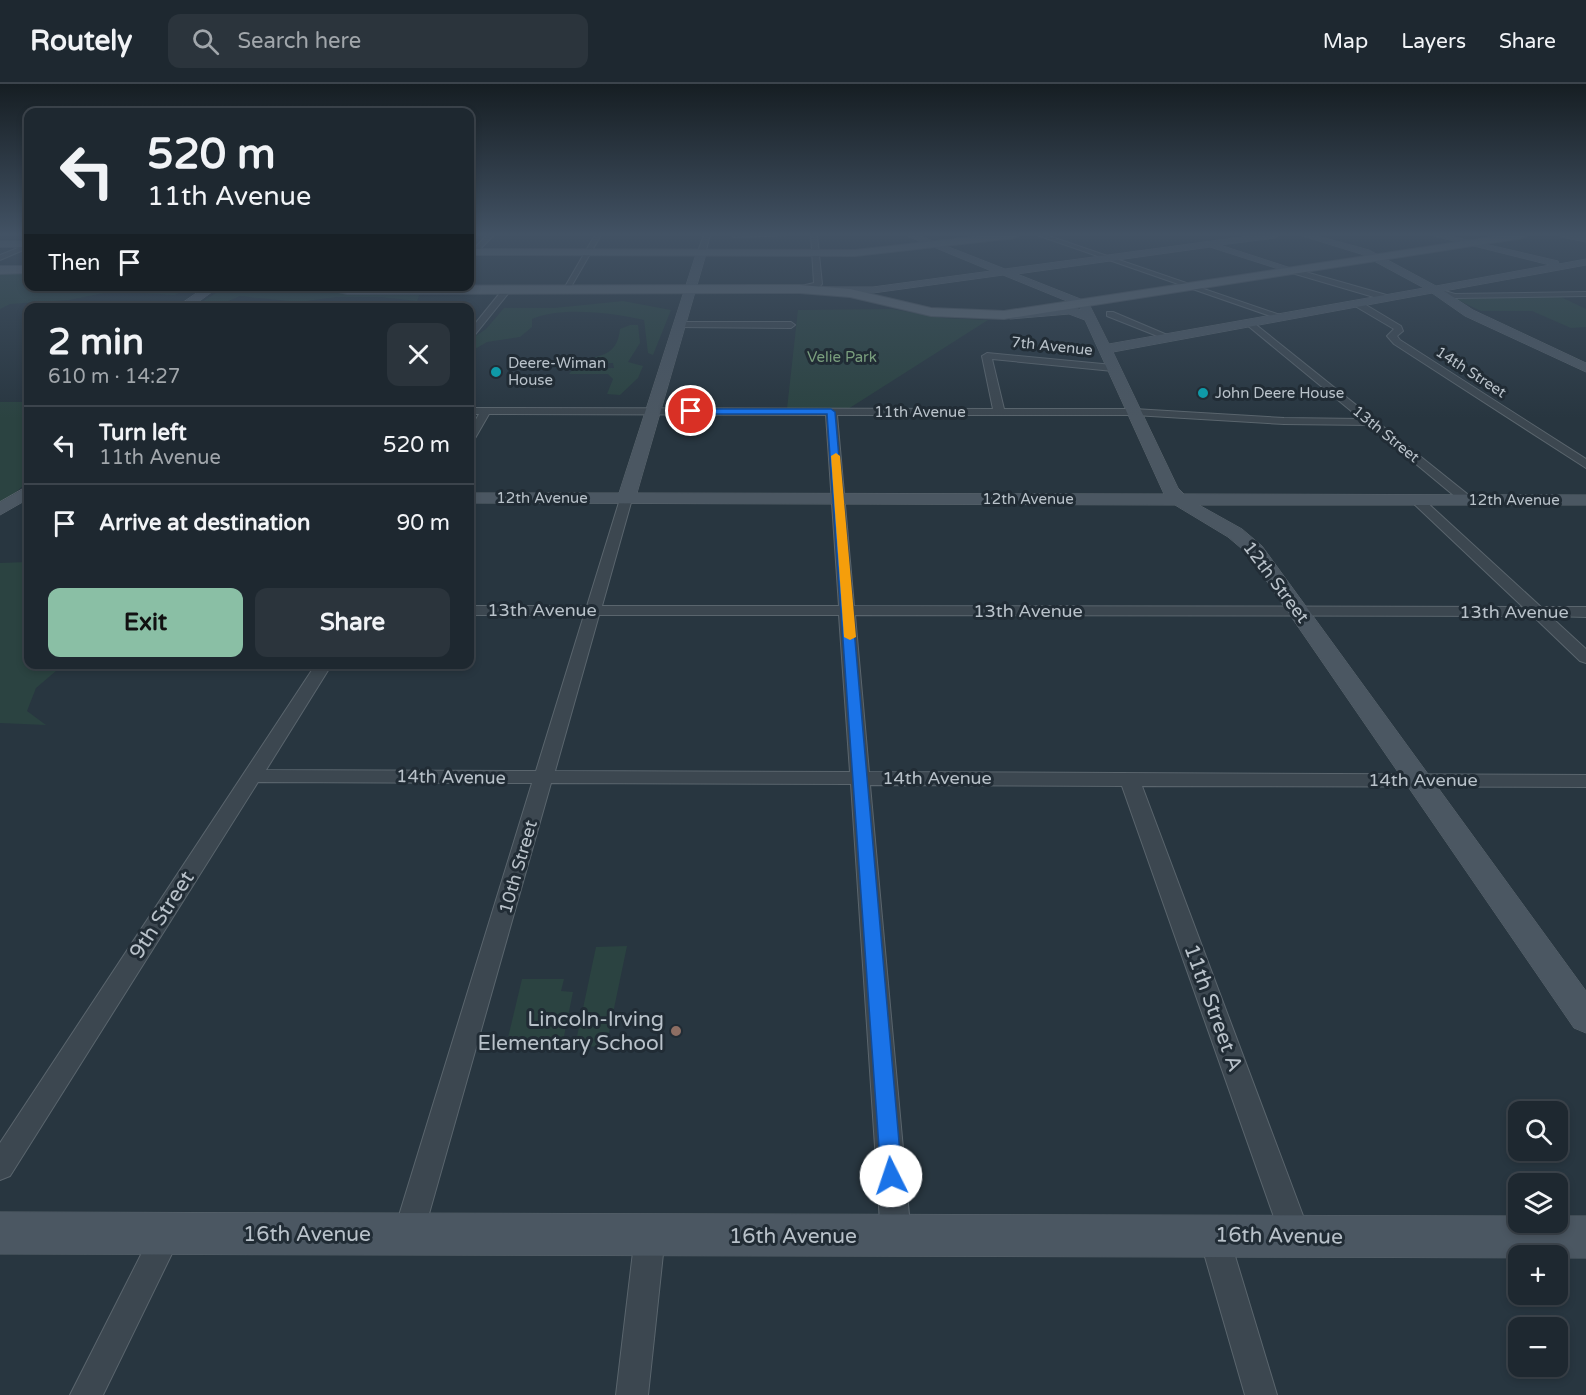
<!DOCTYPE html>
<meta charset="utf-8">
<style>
:root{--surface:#1e2830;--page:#2b343c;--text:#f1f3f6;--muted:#a1a6ab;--line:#3c444c;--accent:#8abfa5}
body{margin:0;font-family:"Varela Round",sans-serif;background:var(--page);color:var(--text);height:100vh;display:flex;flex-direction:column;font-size:22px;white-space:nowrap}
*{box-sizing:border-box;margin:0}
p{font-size:20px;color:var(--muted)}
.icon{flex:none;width:33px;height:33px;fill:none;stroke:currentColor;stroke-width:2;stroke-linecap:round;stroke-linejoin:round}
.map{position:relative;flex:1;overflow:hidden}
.sheet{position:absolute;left:24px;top:219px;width:450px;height:366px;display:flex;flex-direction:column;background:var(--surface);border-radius:12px;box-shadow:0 3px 9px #0003,0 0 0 2px var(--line)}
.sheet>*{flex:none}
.top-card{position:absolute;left:24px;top:24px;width:450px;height:183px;border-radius:12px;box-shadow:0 3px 9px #0003,0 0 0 2px var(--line);background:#1e2830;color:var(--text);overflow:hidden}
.controls{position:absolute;left:1508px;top:1017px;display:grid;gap:12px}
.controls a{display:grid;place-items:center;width:60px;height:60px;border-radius:12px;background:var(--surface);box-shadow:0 3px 9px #0003,0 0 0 2px var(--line);font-size:30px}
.pin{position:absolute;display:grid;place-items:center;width:51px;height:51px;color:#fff;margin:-26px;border:3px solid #fff;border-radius:50%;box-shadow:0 2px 6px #0007}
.me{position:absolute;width:66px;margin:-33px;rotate:356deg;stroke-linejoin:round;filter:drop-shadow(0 0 4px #0008)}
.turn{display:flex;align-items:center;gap:21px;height:126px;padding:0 24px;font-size:27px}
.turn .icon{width:78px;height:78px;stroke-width:2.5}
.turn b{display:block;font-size:42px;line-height:51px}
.then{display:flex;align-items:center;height:57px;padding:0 24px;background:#0003;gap:12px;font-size:22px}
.round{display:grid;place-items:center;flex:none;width:63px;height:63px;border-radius:12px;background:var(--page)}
.headline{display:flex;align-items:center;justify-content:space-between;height:102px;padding:0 24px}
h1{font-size:36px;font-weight:800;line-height:45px}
.cta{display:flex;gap:12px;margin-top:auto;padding:12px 24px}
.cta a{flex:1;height:69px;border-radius:12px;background:var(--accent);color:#111;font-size:24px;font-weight:800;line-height:69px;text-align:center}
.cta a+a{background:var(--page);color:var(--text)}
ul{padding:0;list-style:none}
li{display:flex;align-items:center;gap:18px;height:78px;padding:0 24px;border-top:2px solid var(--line)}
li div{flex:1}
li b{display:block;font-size:22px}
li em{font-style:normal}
header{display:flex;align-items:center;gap:36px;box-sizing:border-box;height:84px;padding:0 30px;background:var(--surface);border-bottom:2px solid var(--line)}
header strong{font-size:28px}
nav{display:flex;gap:33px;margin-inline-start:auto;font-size:21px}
.search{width:420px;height:54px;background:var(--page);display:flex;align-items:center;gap:15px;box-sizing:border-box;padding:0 21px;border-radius:12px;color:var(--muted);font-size:22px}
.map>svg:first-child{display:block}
.green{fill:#2b4341}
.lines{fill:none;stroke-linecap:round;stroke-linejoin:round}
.street-casing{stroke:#5a656d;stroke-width:2}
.secondary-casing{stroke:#5a656d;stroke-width:1}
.primary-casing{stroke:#49535c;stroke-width:2}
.street{fill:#3c4750;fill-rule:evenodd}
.secondary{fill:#4b5762;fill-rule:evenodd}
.primary{fill:#5b6670;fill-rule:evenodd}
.route{fill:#1a73e8;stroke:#114b97;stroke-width:1.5}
.slow{fill:#f59e0b}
.culture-dot{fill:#0f9aa8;stroke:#212c35;stroke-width:2}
.education-dot{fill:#8d6e63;stroke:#212c35;stroke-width:2}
.labels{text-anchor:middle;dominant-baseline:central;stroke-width:6;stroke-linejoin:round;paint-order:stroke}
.far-street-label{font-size:15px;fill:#b9c2ca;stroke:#212c35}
.far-park-label{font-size:15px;fill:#799e7d;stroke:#212c35}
.far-poi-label{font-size:15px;fill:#b9c2ca;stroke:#212c35;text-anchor:start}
.street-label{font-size:18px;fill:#b9c2ca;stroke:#212c35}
.near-street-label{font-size:21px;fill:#b9c2ca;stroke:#212c35}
.near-poi-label{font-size:21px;fill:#b9c2ca;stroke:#212c35;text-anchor:end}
</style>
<header>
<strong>Routely</strong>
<div class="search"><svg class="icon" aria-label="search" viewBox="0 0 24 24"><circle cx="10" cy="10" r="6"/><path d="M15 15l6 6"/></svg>Search here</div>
<nav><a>Map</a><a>Layers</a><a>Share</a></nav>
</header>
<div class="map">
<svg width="1586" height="1311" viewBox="0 0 1586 1311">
<rect width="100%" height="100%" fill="#283640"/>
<!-- green -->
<path class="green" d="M0 189H28V202L193 203 174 211 114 207 69 216 10 220 0 225Z
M295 202 364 209H420L417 217 382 213H336L299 218 240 212 214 223 193 224 225 203Z
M1559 212 1586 225V243L1571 244 1532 227H1481L1456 215Z
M623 217 671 226 653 271 648 269 644 236C614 229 560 222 532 235V243L520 253 487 258 470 268V256L486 245 504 224H554Z
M892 225 943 234 988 236 848 325H787L798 226Z
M630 241H638L640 259 628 278 643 282 638 294 620 311 607 310 613 295 608 290H569L573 285 614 284 613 279 584 280 583 277C605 270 617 270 620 245Z
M0 318H23L28 325V398L0 421Z
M28 478V580L63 581 36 604 27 627 46 641 0 639V479Z
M627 862 606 963 575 962 596 863Z
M522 895H564L561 907 573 908 562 962H506Z"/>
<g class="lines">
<defs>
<path id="street" d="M487 151H494L470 175V169Z
M595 151H601L568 208H562Z
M704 151H710L705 170 701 172 697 170Z
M731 151H792L734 153Z
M811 151H817L822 200 817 205 800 207 797 203 814 199Z
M1037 151H1046L1286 233 1279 235Z
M28 160V164L0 176V171Z
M1295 185 1390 212 1391 214 1384 216 1292 189Z
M504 204 511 206 473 253 470 254V246Z
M1435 204 1455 210 1586 208V212L1455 214 1432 208Z
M1355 218H1361L1401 242 1403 247 1397 252 1400 256 1586 375V384L1394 260 1387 252 1394 245 1355 222Z
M1107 228H1113L1172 253 1165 255 1107 232Z
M1250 236 1471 413V419H1463L1369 341 1284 340 1134 331H837L854 522 1523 523 1413 419V413H1421L1541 523H1586V533L1550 532 1586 565V579L1580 577 1533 532 855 531 869 688 1586 691V703L1142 702 1311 1153 1306 1163 1296 1168 1286 1163 1281 1153 1122 702 870 701 911 1153 906 1163 896 1168 886 1163 881 1153 851 700 551 699 423 1151 418 1161 408 1166 398 1161 393 1151 532 699 258 698 10 1092 0 1096V1059L316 580H332L266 686 536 687 584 531H470V522H587L620 415 626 411 632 415 602 522H839L826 331 489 330 474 356 470 357V346L479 330H470V324L993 325 982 272 987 269 1113 281 1118 284 1113 287 992 275 1004 325H1134L1284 334 1361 335 1247 241ZM599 531H839L850 688 555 687Z
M680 238H791L795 241 791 244 677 243Z
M167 1134 177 1139 182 1149 103 1311H70L157 1139Z
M650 1136 660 1141 665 1151 648 1311H616L635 1151 640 1141Z
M1214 1137 1224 1142 1229 1152 1277 1311H1245L1199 1152 1204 1142Z"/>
<path id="secondary" d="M905 151H918L1005 185 1256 151H1280L1275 154 1220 161 1300 187 1291 189 1210 163 1017 190 1088 218 1109 260 1424 204 1361 170 1299 151H1314L1369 166 1436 202 1550 181 1430 151H1446L1558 177 1559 180 1586 175V181L1444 207 1473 226 1586 279V288L1465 232 1432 209 1113 268 1178 404 1184 410 1586 411V421H1199L1242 445 1262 462 1586 907V949L1574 944 1248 470 1228 453 1175 421 470 419V409H619L696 170 701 167 706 170 637 409 1164 410 1085 236 1069 230 1010 235 1004 231 1010 227 1070 222 1081 226 1079 222 1003 191 873 209H822L816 206 822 203H873L991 187Z
M1559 151 1586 152V158L1561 153Z
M207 202H220L190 224H175Z
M28 402V415L0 431V418Z
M0 1128 1518 1132V1138H1557V1132H1586V1174L0 1170Z"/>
<path id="primary" d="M989 151H1020L1015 154 855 172 470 171V165L855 166Z
M1504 151H1528L1523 154 1004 235 931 232 850 213 800 209 347 210 312 202 800 201 850 205 931 224 1004 227Z
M0 157H28V163H0Z
M0 182H28V189L0 190Z"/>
</defs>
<!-- street casing -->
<use href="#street" class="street-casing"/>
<!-- secondary casing -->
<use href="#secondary" class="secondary-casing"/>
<!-- primary casing -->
<use href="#primary" class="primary-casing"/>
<!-- street -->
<use href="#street" class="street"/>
<!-- secondary -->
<use href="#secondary" class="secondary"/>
<!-- primary -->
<use href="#primary" class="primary"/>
</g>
<!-- sky -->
<linearGradient id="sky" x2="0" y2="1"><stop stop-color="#161e23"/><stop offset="0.45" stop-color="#425264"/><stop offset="1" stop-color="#425264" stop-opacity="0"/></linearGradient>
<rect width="1586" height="334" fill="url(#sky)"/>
<!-- route -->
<path class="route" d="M831 325 835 328 902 1092 899 1099 891 1102 884 1099 881 1092 827 330H691L687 327 691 325Z"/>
<!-- slow -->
<path class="slow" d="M836 369 840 372 856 553 850 556 844 553 831 372Z"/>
<!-- markers -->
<g class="culture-dot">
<circle cx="496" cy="288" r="6"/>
<circle cx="1203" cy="309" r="6"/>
</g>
<circle class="education-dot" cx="676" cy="947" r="6"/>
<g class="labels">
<!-- far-street labels -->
<g class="far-street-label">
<text transform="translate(1052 262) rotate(6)">7th Avenue</text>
<text transform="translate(1471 288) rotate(33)">14th Street</text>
<text x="920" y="328">11th Avenue</text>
<text transform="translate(1386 350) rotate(39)">13th Street</text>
<text x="542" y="414">12th Avenue</text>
<text x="1028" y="415">12th Avenue</text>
<text x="1514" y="416">12th Avenue</text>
</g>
<!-- far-park labels -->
<g class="far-park-label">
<text x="842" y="273">Velie Park</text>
</g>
<!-- far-poi labels -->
<g class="far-poi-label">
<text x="508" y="279">Deere-Wiman<tspan x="508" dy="17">House</tspan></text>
<text x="1215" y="309">John Deere House</text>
</g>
<!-- street labels -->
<g class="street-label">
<text transform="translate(1276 498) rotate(53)">12th Street</text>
<text x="542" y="526">13th Avenue</text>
<text x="1028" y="527">13th Avenue</text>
<text x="1514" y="528">13th Avenue</text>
<text transform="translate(451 693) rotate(1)">14th Avenue</text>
<text x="937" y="694">14th Avenue</text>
<text x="1423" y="696">14th Avenue</text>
<text transform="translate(518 783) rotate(-74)">10th Street</text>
</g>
<!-- near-street labels -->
<g class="near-street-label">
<text transform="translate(162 831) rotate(-57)">9th Street</text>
<text transform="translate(1213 924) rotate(70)">11th Street A</text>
<text x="307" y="1150">16th Avenue</text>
<text x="793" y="1152">16th Avenue</text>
<text transform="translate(1279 1152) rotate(1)">16th Avenue</text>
</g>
<!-- near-poi labels -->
<g class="near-poi-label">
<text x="664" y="935">Lincoln-Irving<tspan x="664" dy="24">Elementary School</tspan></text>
</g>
</g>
</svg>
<div class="controls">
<a><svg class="icon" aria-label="search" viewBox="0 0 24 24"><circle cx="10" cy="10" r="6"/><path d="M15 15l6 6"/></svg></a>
<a><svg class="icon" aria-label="layers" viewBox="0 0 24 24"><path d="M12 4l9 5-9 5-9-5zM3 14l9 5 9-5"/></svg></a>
<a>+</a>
<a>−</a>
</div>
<div class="pin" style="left:691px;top:327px;background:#d93025"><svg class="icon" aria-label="arrive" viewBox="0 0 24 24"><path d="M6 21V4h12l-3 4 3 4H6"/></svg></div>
<svg class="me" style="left:891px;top:1092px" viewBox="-20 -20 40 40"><circle r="19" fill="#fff"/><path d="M0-13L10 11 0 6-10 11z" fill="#1a73e8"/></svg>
<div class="top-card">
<div class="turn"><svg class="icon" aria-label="left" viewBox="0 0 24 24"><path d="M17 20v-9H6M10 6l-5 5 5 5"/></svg><div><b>520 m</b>11th Avenue</div></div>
<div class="then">Then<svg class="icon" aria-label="arrive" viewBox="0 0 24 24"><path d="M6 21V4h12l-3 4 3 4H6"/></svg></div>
</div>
<section class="sheet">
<div class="headline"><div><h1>2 min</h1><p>610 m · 14:27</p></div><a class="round"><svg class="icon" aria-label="close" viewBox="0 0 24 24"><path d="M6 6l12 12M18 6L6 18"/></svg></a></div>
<ul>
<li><svg class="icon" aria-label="left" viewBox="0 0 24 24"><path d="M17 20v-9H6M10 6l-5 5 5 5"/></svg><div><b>Turn left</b><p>11th Avenue</p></div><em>520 m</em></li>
<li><svg class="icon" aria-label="arrive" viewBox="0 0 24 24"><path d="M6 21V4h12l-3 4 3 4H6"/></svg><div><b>Arrive at destination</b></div><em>90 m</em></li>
</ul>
<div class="cta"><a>Exit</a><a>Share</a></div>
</section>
</div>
